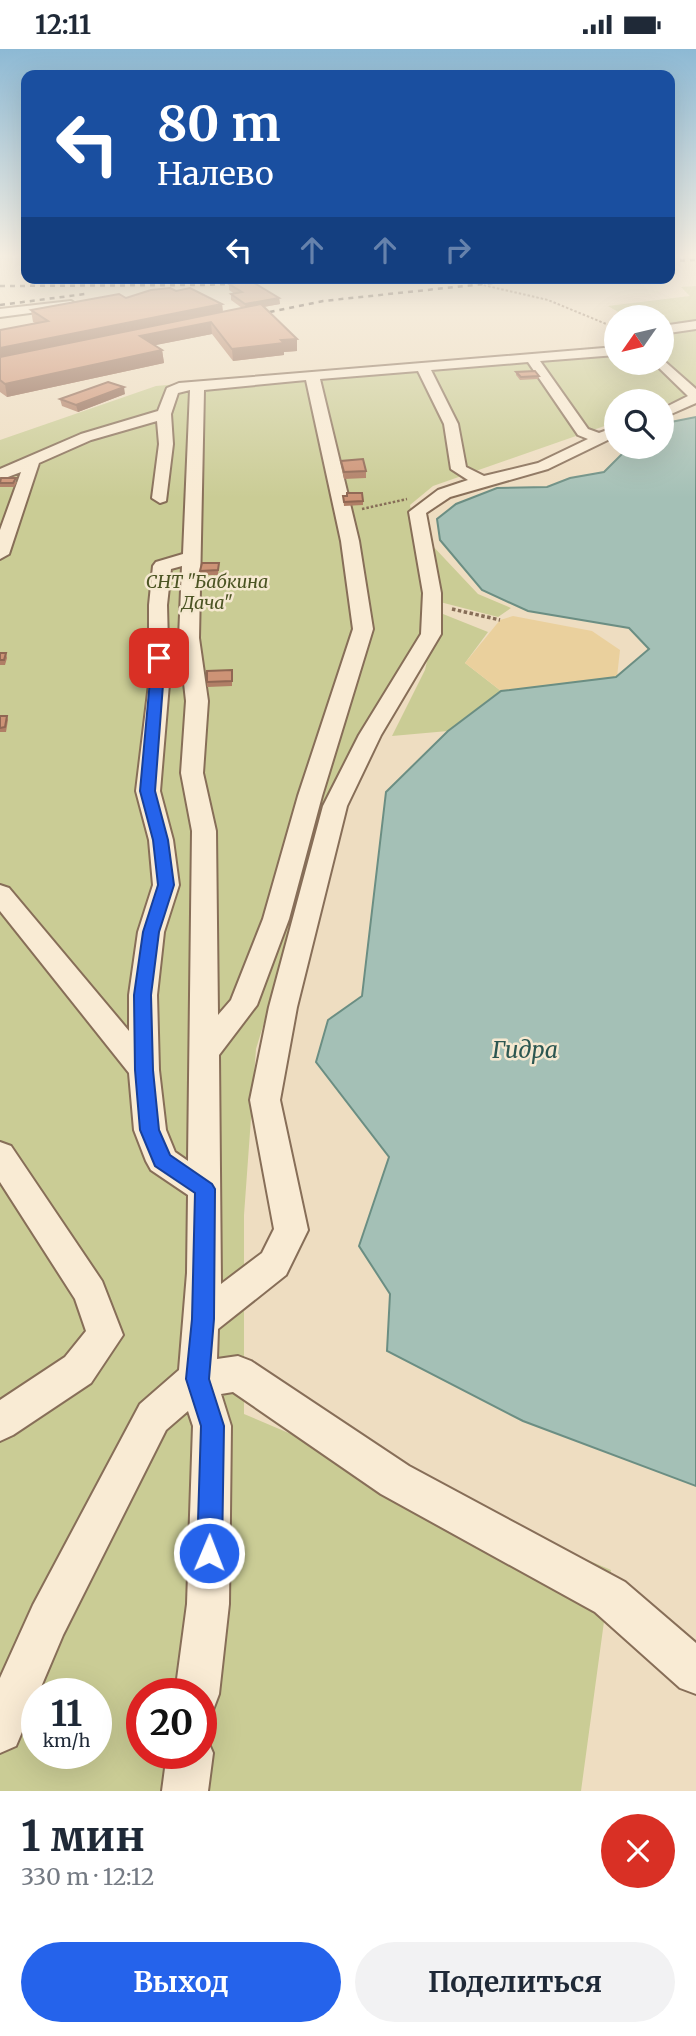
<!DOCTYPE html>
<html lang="ru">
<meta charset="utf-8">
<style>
:root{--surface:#fff;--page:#f2f2f3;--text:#1f2937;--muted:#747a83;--accent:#2563eb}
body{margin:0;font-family:Merriweather,serif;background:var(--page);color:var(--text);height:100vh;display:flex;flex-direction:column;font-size:26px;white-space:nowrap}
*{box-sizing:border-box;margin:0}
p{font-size:23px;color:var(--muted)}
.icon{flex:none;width:38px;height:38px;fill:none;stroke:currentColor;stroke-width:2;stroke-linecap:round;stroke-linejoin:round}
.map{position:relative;height:1742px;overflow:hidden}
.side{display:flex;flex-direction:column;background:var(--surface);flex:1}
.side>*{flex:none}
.guide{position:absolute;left:21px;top:21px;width:654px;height:214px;border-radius:14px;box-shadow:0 7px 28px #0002;background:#1a4fa0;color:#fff;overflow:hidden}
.needle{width:46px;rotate:236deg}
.tools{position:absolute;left:604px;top:256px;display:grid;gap:14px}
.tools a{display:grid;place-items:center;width:70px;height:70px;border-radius:50%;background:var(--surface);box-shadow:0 7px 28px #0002;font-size:35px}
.speed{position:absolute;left:21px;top:1629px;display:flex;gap:14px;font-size:35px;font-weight:700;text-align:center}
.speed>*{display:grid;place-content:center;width:91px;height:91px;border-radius:50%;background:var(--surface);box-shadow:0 7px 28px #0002;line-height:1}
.speed small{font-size:18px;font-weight:400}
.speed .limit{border:10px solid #d22;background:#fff;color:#111}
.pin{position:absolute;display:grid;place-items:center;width:60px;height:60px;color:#fff;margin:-30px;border-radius:14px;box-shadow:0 4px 10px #0006}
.me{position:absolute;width:77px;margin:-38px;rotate:1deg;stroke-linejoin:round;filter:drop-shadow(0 0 5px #0008)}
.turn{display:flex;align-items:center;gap:24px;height:147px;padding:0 21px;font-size:32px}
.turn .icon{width:91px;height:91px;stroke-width:2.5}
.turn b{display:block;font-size:49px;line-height:60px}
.lanes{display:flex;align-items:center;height:66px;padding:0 21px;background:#0003;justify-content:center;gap:35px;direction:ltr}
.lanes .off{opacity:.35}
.round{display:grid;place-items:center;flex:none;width:74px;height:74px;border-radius:37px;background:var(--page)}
.head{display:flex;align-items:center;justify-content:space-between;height:119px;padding:0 21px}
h1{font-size:42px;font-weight:700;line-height:52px}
.action{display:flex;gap:14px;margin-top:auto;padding:14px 21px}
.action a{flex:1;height:80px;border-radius:42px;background:var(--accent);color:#fff;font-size:28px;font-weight:700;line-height:80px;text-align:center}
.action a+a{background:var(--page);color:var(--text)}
.status{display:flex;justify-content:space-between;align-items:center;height:49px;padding:0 35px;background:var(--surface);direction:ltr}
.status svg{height:19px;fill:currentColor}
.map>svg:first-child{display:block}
.green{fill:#cacc95;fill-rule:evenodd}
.sand{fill:#ead09d}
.water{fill:#a4c0b6;stroke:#6b8e83;stroke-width:2}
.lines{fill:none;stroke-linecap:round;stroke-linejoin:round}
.minor-casing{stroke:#876e58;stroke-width:4}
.path-far2{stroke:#876e58;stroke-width:2;stroke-dasharray:2.5 2;stroke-linecap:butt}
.path-far1{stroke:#876e58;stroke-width:2.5;stroke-dasharray:2.5 2;stroke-linecap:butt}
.path{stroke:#876e58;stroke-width:3.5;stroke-dasharray:3.5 2.5;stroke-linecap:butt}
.minor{fill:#f9ebd4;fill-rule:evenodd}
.rail{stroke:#37271d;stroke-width:2.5;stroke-dasharray:5 5;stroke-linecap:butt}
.wall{fill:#b07e65}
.shaded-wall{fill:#906753}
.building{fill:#cd9376;stroke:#906753;stroke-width:2}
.route{fill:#2563eb;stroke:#184099;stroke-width:2}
.labels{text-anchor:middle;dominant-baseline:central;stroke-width:5;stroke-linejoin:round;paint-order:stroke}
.far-park-label{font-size:18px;font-style:italic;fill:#4b5423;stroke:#f5e8d0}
.water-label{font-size:23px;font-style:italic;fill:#2c5751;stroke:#f5e8d0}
</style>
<div class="status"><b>12:11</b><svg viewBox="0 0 49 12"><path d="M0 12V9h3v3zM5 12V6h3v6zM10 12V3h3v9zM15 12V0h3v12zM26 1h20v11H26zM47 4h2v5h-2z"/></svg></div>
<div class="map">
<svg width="696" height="1742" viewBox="0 0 696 1742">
<rect width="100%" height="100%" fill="#eeddc1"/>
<!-- green -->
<path class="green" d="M696 237V271L662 275V268H627L608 257 690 247 681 238Z
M696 278V346L662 356V352H616V373L433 437 410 456 427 553 417 598 342 719 256 1000 244 1166V1365L611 1521 581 1742H0V391L156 337 616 297V313H662V283ZM37 1645H96V1704H37ZM142 1645H201V1704H142Z
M429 493 478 545 511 559 498 568 440 553Z
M438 563 488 583 465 614 501 642 448 682 392 687 425 621Z"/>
<!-- sand -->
<path class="sand" d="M513 567 592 582 620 601 617 628 501 642 465 614 500 571Z"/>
<!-- water -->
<path class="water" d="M696 368V1437L523 1372 387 1302 390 1245 359 1197 389 1108 316 1013 328 971 362 947 386 743 448 682 501 642 616 628 649 600 629 579 528 562 482 541 440 491 437 470 456 455 497 439 547 438 570 429 604 423 630 397H662V382L671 373Z"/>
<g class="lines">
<defs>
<path id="minor" d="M90 229H202L197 232H95Z
M71 252 77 256 75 258 0 268V260Z
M696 272V280L662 285V277Z
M616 298V306L540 312 588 380 599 384 616 378V387L548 420 450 448 426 464 441 544V585L381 686 347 757 297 958 280 1051 308 1181 286 1226 218 1280 217 1310 238 1307 251 1312 409 1417 625 1533 696 1594V1645L680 1639 595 1563 381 1445 233 1343 221 1345 231 1377 229 1555 219 1645 213 1661 201 1666V1645H175L187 1555 193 1377 188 1362 166 1381 63 1586 16 1697 0 1704V1629L33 1556 140 1355 179 1321 187 1224 188 1146 151 1121 146 1112 134 1081 129 1024 0 862V836L9 839 129 982V946L138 883 153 836 149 791 136 742 149 635V556L153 517 156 513 183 505 190 341 178 344 171 365 173 395 166 452 160 454 152 449 159 395 157 372 91 391 39 414 9 505 0 510V481L21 423 0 431V420L81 385 158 362 167 339 179 334ZM528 313 578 386 588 390 538 414 484 427 466 418 458 375 431 321ZM418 322 444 375 451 420 468 431 438 441 409 463 423 544 421 585 359 686 323 757 269 958 250 1051 274 1180 262 1204 221 1235 219 1006 257 956 289 870 322 747 373 580 359 492 320 330ZM306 331 341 492 353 580 298 747 263 870 231 951 218 966 216 782 203 724 208 652 199 589 204 341ZM182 517 179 589 186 652 181 724 192 782 188 1112 175 1103 166 1081 159 1021 157 946 164 883 179 836 173 791 160 742 169 635 167 556 171 520Z
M662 310 696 340V354L662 369V360L688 347 653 313H662Z
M0 1093 11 1097 102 1232 123 1286 91 1334 13 1386 0 1392V1351L65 1308 86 1282 75 1250 0 1133Z
M201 1686 206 1688 213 1704 208 1742H162L167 1704H201Z"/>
</defs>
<!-- minor casing -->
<use href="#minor" class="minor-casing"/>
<!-- path-far2 -->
<path class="path-far2" d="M453 229 548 251 616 279"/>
<!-- path-far1 -->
<path class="path-far1" d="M362 460 407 450"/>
<!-- path -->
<path class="path" d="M452 560 500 571"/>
<!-- minor -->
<use href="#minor" class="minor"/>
<!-- rail -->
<path class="rail" d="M670 212 696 211
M0 237 204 236 373 229
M0 256 85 245
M250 267 323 252 540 229"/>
</g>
<!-- wall -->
<path class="wall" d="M229 235 279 249 280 255 264 258 297 290V302L284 303V306L233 312 212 285 155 296 162 301 164 314 7 348 0 343V281L35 274 33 273 31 261 176 242 222 255 223 263 242 259 231 251V245H235L229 241Z
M516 323 539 327 538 330 520 331 516 326Z
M125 345 78 363 62 357 60 350Z
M341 412 366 422V429L344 430 342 420Z
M0 431 17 433 14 438H0Z
M343 447 363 452V456L344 457Z
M219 514 218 526H201L200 522Z
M0 604H6L7 609 5 616H0Z
M232 621V637L207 638V633Z
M0 667H7L8 671 6 683H0Z"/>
<!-- shaded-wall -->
<path class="shaded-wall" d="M279 249 280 255 246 261 245 255Z
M222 255 223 266 0 312V299Z
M211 273 212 285 141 299 140 287Z
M297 290V302L284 303V306L233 312 232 300 281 291Z
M162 301 164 314 7 348 5 335Z
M124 338 125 345 78 363 76 356Z"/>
<!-- building -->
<path class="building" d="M251 232 279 249 245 255 231 245 242 243 229 235Z
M170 239 176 242 190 239 222 255 0 299V281L48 272 31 261 119 245 126 249 151 241Z
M261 255 297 290 281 291 284 294 232 300 211 273 140 287 162 301 5 335 0 331V308Z
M535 322 539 327 521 328 516 323Z
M108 333 124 338 76 356 60 350Z
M363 410 366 422 344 423 341 412Z
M1 429H16L13 434H0Z
M347 444H362L363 452 344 453 343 447H347Z
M202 514H219L218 521 200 522Z
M0 604H6L4 611H0Z
M232 621V632L207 633V622Z
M0 667H7L5 678 0 679Z"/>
<!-- sky -->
<linearGradient id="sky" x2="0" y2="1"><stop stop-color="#8db9d4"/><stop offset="0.46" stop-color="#f7f0e3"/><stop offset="1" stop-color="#f7f0e3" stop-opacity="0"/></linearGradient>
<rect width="696" height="449" fill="url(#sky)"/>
<!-- route -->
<path class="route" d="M159 605 165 609 155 742 168 791 174 836 159 883 151 946 153 1021 159 1081 170 1106 212 1135 215 1140 214 1270 209 1330 224 1377 222 1504 218 1513 209 1516 201 1513 197 1504 201 1377 186 1330 192 1270 195 1144 155 1117 140 1081 135 1021 134 946 143 883 158 836 153 791 140 742 152 609Z"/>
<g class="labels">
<!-- far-park labels -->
<g class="far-park-label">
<text x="207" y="532">СНТ "Бабкина<tspan x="207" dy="21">Дача"</tspan></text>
</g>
<!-- water labels -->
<g class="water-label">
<text x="525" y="1000">Гидра</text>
</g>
</g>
</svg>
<div class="tools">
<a><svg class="needle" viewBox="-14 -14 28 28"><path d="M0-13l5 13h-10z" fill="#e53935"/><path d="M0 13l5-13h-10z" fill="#747a83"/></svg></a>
<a><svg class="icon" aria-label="search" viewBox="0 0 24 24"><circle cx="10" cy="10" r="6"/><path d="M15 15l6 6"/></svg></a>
</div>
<div class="speed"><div>11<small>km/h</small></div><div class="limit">20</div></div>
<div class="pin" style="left:159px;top:609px;background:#d93025"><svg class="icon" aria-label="arrive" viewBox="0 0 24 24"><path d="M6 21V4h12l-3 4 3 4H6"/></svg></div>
<svg class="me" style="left:209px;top:1504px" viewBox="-20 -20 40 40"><circle r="17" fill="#2563eb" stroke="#fff" stroke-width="3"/><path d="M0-11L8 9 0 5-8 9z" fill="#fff"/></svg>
<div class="guide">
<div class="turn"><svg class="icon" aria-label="left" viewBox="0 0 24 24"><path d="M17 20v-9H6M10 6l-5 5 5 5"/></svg><div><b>80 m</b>Налево</div></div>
<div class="lanes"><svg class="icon" aria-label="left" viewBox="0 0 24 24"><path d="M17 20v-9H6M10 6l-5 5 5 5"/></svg><svg class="icon off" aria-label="ahead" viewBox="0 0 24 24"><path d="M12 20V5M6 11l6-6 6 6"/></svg><svg class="icon off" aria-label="ahead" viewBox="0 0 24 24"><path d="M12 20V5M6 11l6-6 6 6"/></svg><svg class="icon off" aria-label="right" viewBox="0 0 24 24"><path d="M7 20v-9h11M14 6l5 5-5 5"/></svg></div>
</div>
</div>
<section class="side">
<div class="head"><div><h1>1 мин</h1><p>330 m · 12:12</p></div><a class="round" style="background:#d93025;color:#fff"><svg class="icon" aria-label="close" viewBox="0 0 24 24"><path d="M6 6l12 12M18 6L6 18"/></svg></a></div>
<div class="action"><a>Выход</a><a>Поделиться</a></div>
</section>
